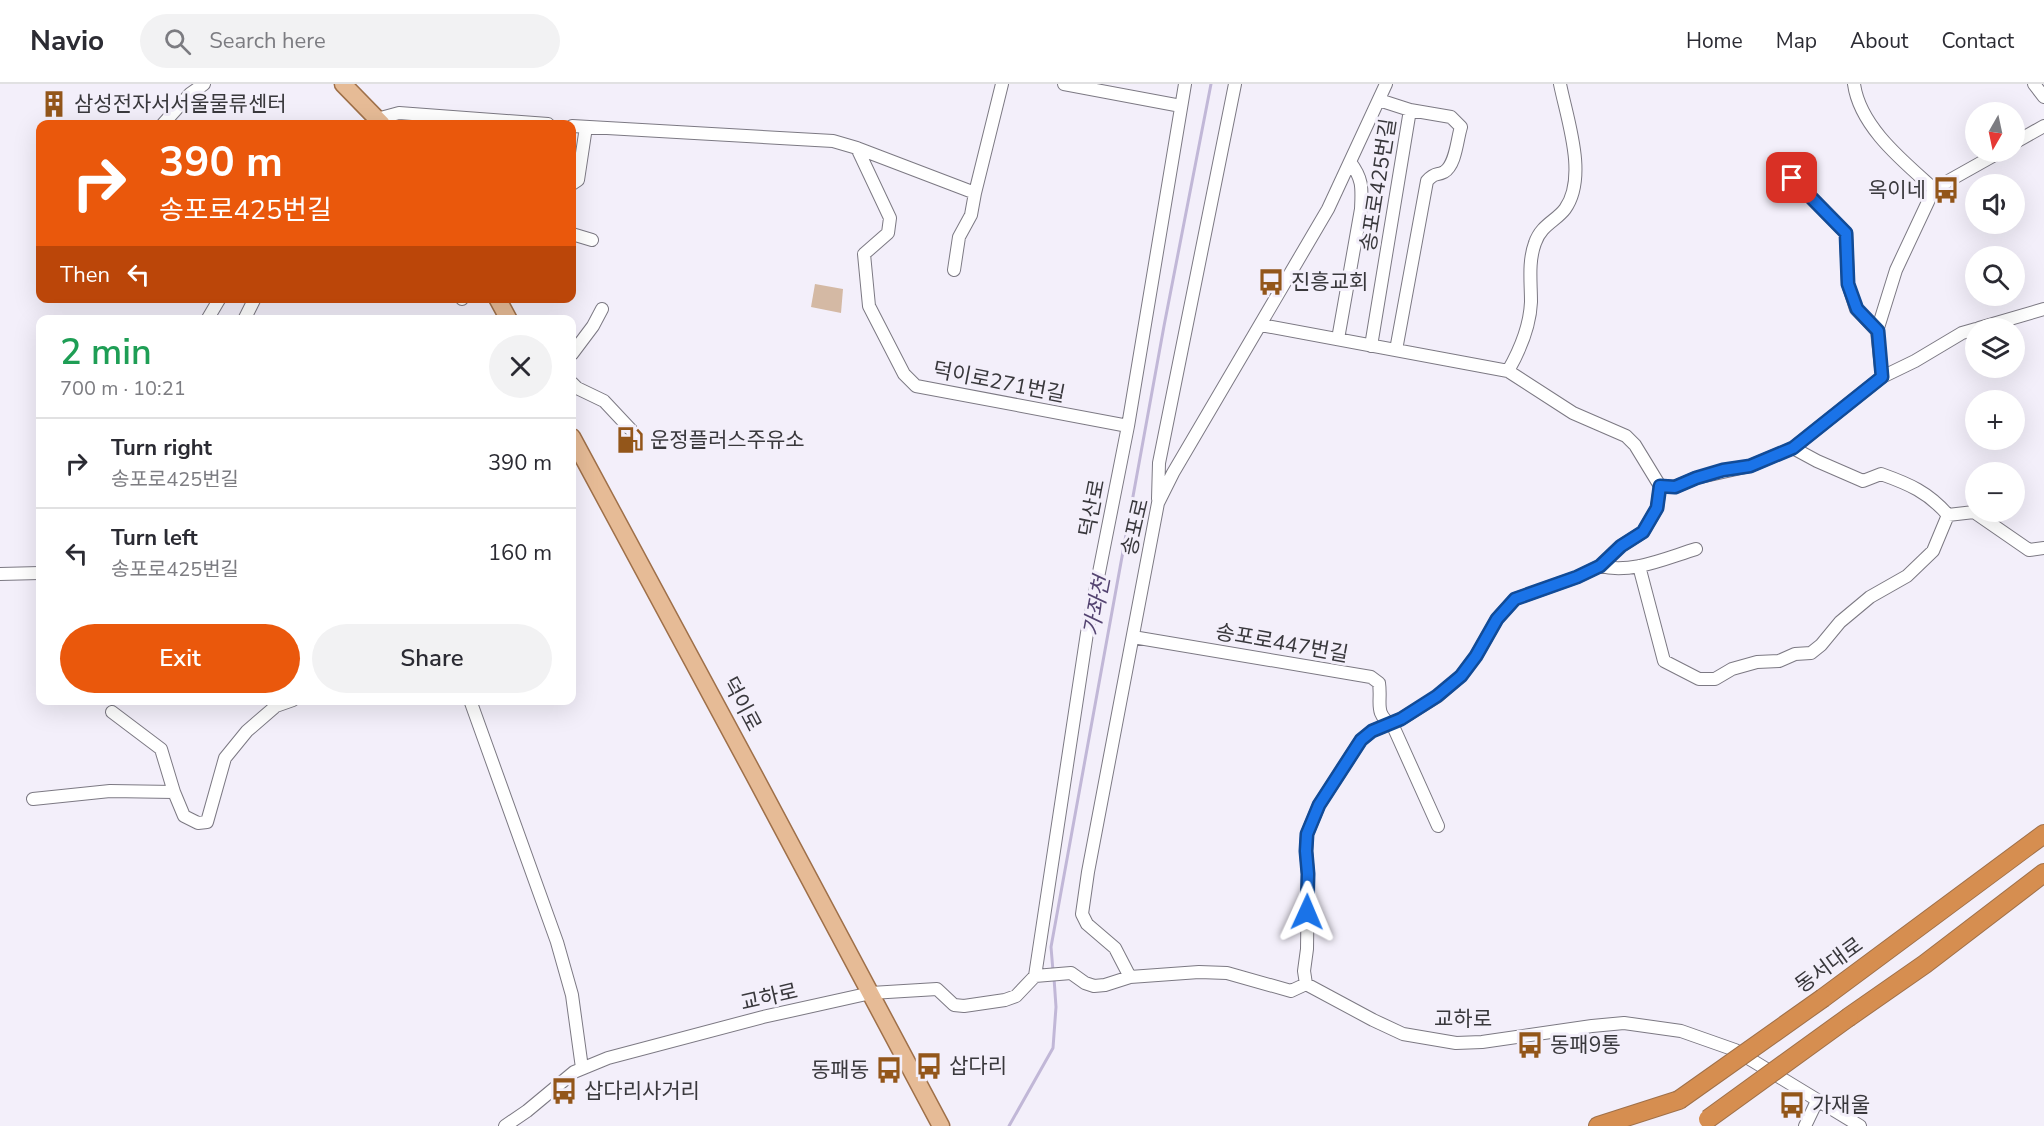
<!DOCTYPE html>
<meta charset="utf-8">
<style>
:root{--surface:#fff;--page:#f2f2f3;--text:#2b2b33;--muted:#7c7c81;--line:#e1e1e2;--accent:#ea580c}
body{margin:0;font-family:"Nunito Sans","Noto Sans KR",sans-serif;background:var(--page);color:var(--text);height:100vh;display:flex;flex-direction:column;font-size:22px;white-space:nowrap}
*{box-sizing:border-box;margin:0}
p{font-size:20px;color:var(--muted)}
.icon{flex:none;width:33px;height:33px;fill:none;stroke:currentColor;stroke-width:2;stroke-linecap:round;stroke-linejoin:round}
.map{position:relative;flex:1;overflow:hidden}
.side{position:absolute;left:36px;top:231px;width:540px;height:390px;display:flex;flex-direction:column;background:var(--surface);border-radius:12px;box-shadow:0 6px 24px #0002}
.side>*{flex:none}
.top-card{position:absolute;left:36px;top:36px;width:540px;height:183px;border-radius:12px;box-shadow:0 6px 24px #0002;background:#ea580c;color:#fff;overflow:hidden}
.needle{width:39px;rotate:189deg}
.controls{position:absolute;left:1965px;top:18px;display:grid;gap:12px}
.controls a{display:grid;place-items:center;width:60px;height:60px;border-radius:50%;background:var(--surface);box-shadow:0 6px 24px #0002;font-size:30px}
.pin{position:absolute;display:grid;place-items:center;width:51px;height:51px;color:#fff;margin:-26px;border-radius:12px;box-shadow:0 3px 9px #0006}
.me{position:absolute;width:66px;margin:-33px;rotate:1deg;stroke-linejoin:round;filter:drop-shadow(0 0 4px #0008)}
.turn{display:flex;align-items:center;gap:21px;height:126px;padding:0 24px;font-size:27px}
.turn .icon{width:78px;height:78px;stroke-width:2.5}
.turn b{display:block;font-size:42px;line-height:51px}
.then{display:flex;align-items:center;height:57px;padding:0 24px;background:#0003;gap:12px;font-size:22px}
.round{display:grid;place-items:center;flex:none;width:63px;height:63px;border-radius:32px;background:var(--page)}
.summary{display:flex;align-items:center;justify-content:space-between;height:102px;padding:0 24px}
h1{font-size:36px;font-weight:600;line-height:45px;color:#1e9e55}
.button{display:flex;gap:12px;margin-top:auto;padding:12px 24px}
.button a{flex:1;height:69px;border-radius:36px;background:var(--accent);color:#fff;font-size:24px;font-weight:600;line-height:69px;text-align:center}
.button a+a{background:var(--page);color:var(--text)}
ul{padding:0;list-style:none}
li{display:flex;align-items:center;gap:18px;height:90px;padding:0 24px;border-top:2px solid var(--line)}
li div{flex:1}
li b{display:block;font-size:22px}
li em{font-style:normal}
header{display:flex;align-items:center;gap:36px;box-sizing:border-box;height:84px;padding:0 30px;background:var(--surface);border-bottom:2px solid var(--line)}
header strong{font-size:28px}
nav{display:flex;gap:33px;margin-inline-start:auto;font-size:21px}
.search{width:420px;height:54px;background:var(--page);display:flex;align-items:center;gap:15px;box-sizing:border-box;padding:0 21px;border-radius:33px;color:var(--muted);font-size:22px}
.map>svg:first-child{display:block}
.green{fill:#d4b9a4}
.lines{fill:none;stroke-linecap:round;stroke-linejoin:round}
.stream{stroke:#c1b7d7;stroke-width:3}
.minor-casing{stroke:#7c7983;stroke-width:14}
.major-casing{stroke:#9f7049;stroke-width:19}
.highway-casing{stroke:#9f7049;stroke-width:20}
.minor{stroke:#fff;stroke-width:12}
.major{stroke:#e6bb96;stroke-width:16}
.highway{stroke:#d68e50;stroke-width:18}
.highway-bridge-casing{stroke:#9f7049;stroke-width:20;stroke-linecap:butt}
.highway-bridge{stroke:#d68e50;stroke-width:18}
.route-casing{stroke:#114b97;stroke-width:15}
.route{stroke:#1a73e8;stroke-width:10}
.labels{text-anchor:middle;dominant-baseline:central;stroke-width:6;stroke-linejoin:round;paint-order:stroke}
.poi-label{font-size:21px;fill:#39383c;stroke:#f3effa;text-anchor:start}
.street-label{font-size:21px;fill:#39383c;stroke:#f3effa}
.water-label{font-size:22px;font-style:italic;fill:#544471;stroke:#f3effa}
</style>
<header>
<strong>Navio</strong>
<div class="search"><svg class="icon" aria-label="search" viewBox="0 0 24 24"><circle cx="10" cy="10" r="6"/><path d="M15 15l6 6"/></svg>Search here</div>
<nav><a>Home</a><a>Map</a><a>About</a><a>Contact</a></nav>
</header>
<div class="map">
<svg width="2044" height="1042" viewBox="0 0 2044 1042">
<rect width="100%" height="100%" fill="#f3effa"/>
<!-- green -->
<path class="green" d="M815 200 843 205 841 229 811 223Z"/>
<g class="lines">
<!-- stream -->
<path class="stream" d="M1053 887 1051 863 1164 242 1211 0
M1009 1042 1053 964 1056 923 1054 894"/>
<defs>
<path id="minor" d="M1064 0 1181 22
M1854 0C1860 43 1903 77 1934 105
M2034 0 2044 13
M1379 16 1410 26 1451 33 1461 43C1457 55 1456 81 1444 88 1436 92 1435 88 1427 97L1396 266
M377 35 399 29 548 40
M163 40 190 10 204 0
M572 42 833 57 857 64 975 109
M2014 59 2044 42
M857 64 890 134 888 149 864 170 869 222 904 290 916 302 1128 342
M1792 94 1846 149 1848 200 1856 225 1877 247
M572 100 578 96 586 43
M572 150 592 156
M954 186 959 153 971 131 975 109 1002 0
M462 215V214
M207 236 220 214
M244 236 255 214
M1261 241 1508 287 1573 329 1626 352 1635 361 1660 402
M1979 244 2044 225
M1338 255 1361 125C1362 104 1363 95 1350 78
M1371 262 1410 26
M572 270 593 242 602 225
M1508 287C1520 266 1530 242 1531 218 1531 198 1528 178 1535 159 1541 141 1556 137 1565 125 1588 93 1567 35 1560 0
M1882 293 1877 247 1896 186 1934 105 2000 68
M572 299 577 304 604 317 634 349
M1793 364 1817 377 1863 397 1881 390C1909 400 1928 408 1948 431L1974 428 2029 466 2044 464
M1660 402 1675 403 1696 394 1750 382 1793 364 1882 293 1915 277 1962 249 1976 245
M1158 415 1159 379 1235 0
M1600 482C1632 490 1666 474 1696 465
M1639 482 1664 577 1699 595H1715L1732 585 1757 578 1779 577 1795 570 1811 569 1821 561 1840 538 1870 513 1907 492 1933 467 1948 431
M0 490 40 489
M1133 553 1371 593 1379 599C1382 619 1373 629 1393 642L1438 742
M470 616 557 858 572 911 582 984
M112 628 161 665 174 708 184 732 198 739 207 738 225 674 247 647 276 622 293 616
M33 715 110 707 174 708
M1035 892 1087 549 1128 342 1185 0
M1130 893 1115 864 1087 840 1082 830 1088 788 1158 419 1173 389 1328 125 1386 0
M1306 900 1304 887 1307 865 1308 790 1306 767 1307 750 1319 721 1361 656 1372 647 1401 635 1438 612 1461 592 1476 572 1497 535 1515 515 1577 493 1600 482 1621 462 1643 448 1657 424 1660 402
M505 1042 527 1027 574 988 608 974 763 933 871 909 937 905 954 921 964 922 1005 916 1016 912 1035 892 1071 889 1085 899 1094 902 1105 901 1130 893 1199 888 1227 889 1291 907 1306 900 1373 936 1403 950 1456 959 1482 958 1592 942 1624 939 1681 947 1735 966 1860 1042
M1805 1042 1817 1017"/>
<path id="major" d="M343 0 382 40
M497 214 509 236
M572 353 754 691 941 1042"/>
<path id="highway" d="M1823 914 2044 750
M1849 933 1925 880 2044 789
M1598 1042 1679 1016"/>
</defs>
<!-- minor casing -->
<use href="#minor" class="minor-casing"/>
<!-- major casing -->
<use href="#major" class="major-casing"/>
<!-- highway casing -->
<use href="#highway" class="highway-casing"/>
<!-- minor -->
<use href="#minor" class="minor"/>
<!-- major -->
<use href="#major" class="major"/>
<!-- highway -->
<use href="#highway" class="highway"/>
<defs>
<path id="highway-bridge" d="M1679 1016 1823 914
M1708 1035 1849 933"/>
</defs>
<!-- highway-bridge casing -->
<use href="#highway-bridge" class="highway-bridge-casing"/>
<!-- highway-bridge -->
<use href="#highway-bridge" class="highway-bridge"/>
</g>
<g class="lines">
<defs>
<path id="route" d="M1307 828 1308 790 1306 767 1307 750 1319 721 1361 656 1372 647 1401 635 1437 612 1461 592 1476 572 1497 535 1515 515 1577 493 1600 482 1621 462 1643 448 1657 424 1660 402 1675 403 1696 394 1723 386 1750 382 1793 364 1882 293 1878 247 1857 225 1848 200 1846 149 1792 94"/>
</defs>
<!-- route casing -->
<use href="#route" class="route-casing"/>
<!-- route -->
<use href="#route" class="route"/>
</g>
<!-- icons -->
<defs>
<symbol id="building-bare" viewBox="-9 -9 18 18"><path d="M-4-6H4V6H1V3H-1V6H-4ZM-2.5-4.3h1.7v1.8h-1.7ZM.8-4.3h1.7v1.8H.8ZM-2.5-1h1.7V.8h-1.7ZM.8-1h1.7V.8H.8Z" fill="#93561a" stroke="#f3effa" stroke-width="2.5" paint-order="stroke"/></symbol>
<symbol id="bus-bare" viewBox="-9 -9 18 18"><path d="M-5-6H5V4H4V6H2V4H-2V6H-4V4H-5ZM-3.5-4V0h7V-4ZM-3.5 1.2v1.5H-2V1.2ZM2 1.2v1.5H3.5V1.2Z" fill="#93561a" stroke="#f3effa" stroke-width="2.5" paint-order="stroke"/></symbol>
<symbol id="fuel-bare" viewBox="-9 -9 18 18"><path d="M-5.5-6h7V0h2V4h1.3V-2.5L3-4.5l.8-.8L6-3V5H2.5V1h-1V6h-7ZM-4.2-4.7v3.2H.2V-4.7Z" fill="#93561a" stroke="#f3effa" stroke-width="2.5" paint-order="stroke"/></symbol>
</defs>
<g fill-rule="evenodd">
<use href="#building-bare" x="35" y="1" width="38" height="38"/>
<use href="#bus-bare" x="1927" y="87" width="38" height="38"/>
<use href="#bus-bare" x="1252" y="179" width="38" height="38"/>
<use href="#fuel-bare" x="611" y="337" width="38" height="38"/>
<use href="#bus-bare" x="1511" y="942" width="38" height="38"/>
<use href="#bus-bare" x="910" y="963" width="38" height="38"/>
<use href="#bus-bare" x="870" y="967" width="38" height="38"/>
<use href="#bus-bare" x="545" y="988" width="38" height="38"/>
<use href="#bus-bare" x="1773" y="1002" width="38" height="38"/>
</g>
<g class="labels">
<!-- poi labels -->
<g class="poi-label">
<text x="74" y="20">삼성전자서서울물류센터</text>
<text x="1926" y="106" text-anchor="end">옥이네</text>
<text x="1291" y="198">진흥교회</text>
<text x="650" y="356">운정플러스주유소</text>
<text x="1550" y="961">동패9통</text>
<text x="949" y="982">삽다리</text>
<text x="869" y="986" text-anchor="end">동패동</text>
<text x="584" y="1007">삽다리사거리</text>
<text x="1812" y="1021">가재울</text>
</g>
<!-- street labels -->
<g class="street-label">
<text transform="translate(1378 101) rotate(-81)">송포로425번길</text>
<text transform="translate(999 298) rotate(11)">덕이로271번길</text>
<text transform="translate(1092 424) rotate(-79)">덕산로</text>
<text transform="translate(1135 443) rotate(-77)">송포로</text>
<text transform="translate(1282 559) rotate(10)">송포로447번길</text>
<text transform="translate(742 620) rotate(62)">덕이로</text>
<text transform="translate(1829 881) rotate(-36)">동서대로</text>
<text transform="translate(769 913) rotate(-13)">교하로</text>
<text x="1463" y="935">교하로</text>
</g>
<!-- water labels -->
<g class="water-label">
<text transform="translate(1097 522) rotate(-79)">가좌천</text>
</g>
</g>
</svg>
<div class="controls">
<a><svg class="needle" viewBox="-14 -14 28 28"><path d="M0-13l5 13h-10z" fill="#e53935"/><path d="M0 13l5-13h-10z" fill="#7c7c81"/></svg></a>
<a><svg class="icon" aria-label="sound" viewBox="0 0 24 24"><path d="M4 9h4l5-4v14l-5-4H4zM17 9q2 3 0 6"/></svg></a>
<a><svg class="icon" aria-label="search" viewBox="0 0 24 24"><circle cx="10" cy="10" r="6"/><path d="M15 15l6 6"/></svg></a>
<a><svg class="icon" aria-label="layers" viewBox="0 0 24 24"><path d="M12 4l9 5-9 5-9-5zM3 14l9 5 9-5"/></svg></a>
<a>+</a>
<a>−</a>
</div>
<div class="pin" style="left:1792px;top:94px;background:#d93025"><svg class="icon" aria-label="arrive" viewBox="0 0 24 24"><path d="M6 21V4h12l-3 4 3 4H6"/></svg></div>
<svg class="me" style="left:1307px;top:828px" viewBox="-20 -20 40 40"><path d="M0-17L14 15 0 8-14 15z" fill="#1a73e8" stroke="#fff" stroke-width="4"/></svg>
<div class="top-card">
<div class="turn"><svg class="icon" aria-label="right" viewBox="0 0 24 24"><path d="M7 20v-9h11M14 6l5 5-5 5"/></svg><div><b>390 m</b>송포로425번길</div></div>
<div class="then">Then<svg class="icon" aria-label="left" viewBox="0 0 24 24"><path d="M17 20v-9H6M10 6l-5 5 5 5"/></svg></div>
</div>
<section class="side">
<div class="summary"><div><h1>2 min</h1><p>700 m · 10:21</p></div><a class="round"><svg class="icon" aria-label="close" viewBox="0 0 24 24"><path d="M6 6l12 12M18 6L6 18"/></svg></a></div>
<ul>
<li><svg class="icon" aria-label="right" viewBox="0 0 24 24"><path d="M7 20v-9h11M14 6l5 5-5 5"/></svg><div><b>Turn right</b><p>송포로425번길</p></div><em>390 m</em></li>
<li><svg class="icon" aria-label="left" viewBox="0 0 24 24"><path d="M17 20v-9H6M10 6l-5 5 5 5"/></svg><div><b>Turn left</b><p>송포로425번길</p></div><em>160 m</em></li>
</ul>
<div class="button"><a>Exit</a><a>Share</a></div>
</section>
</div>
